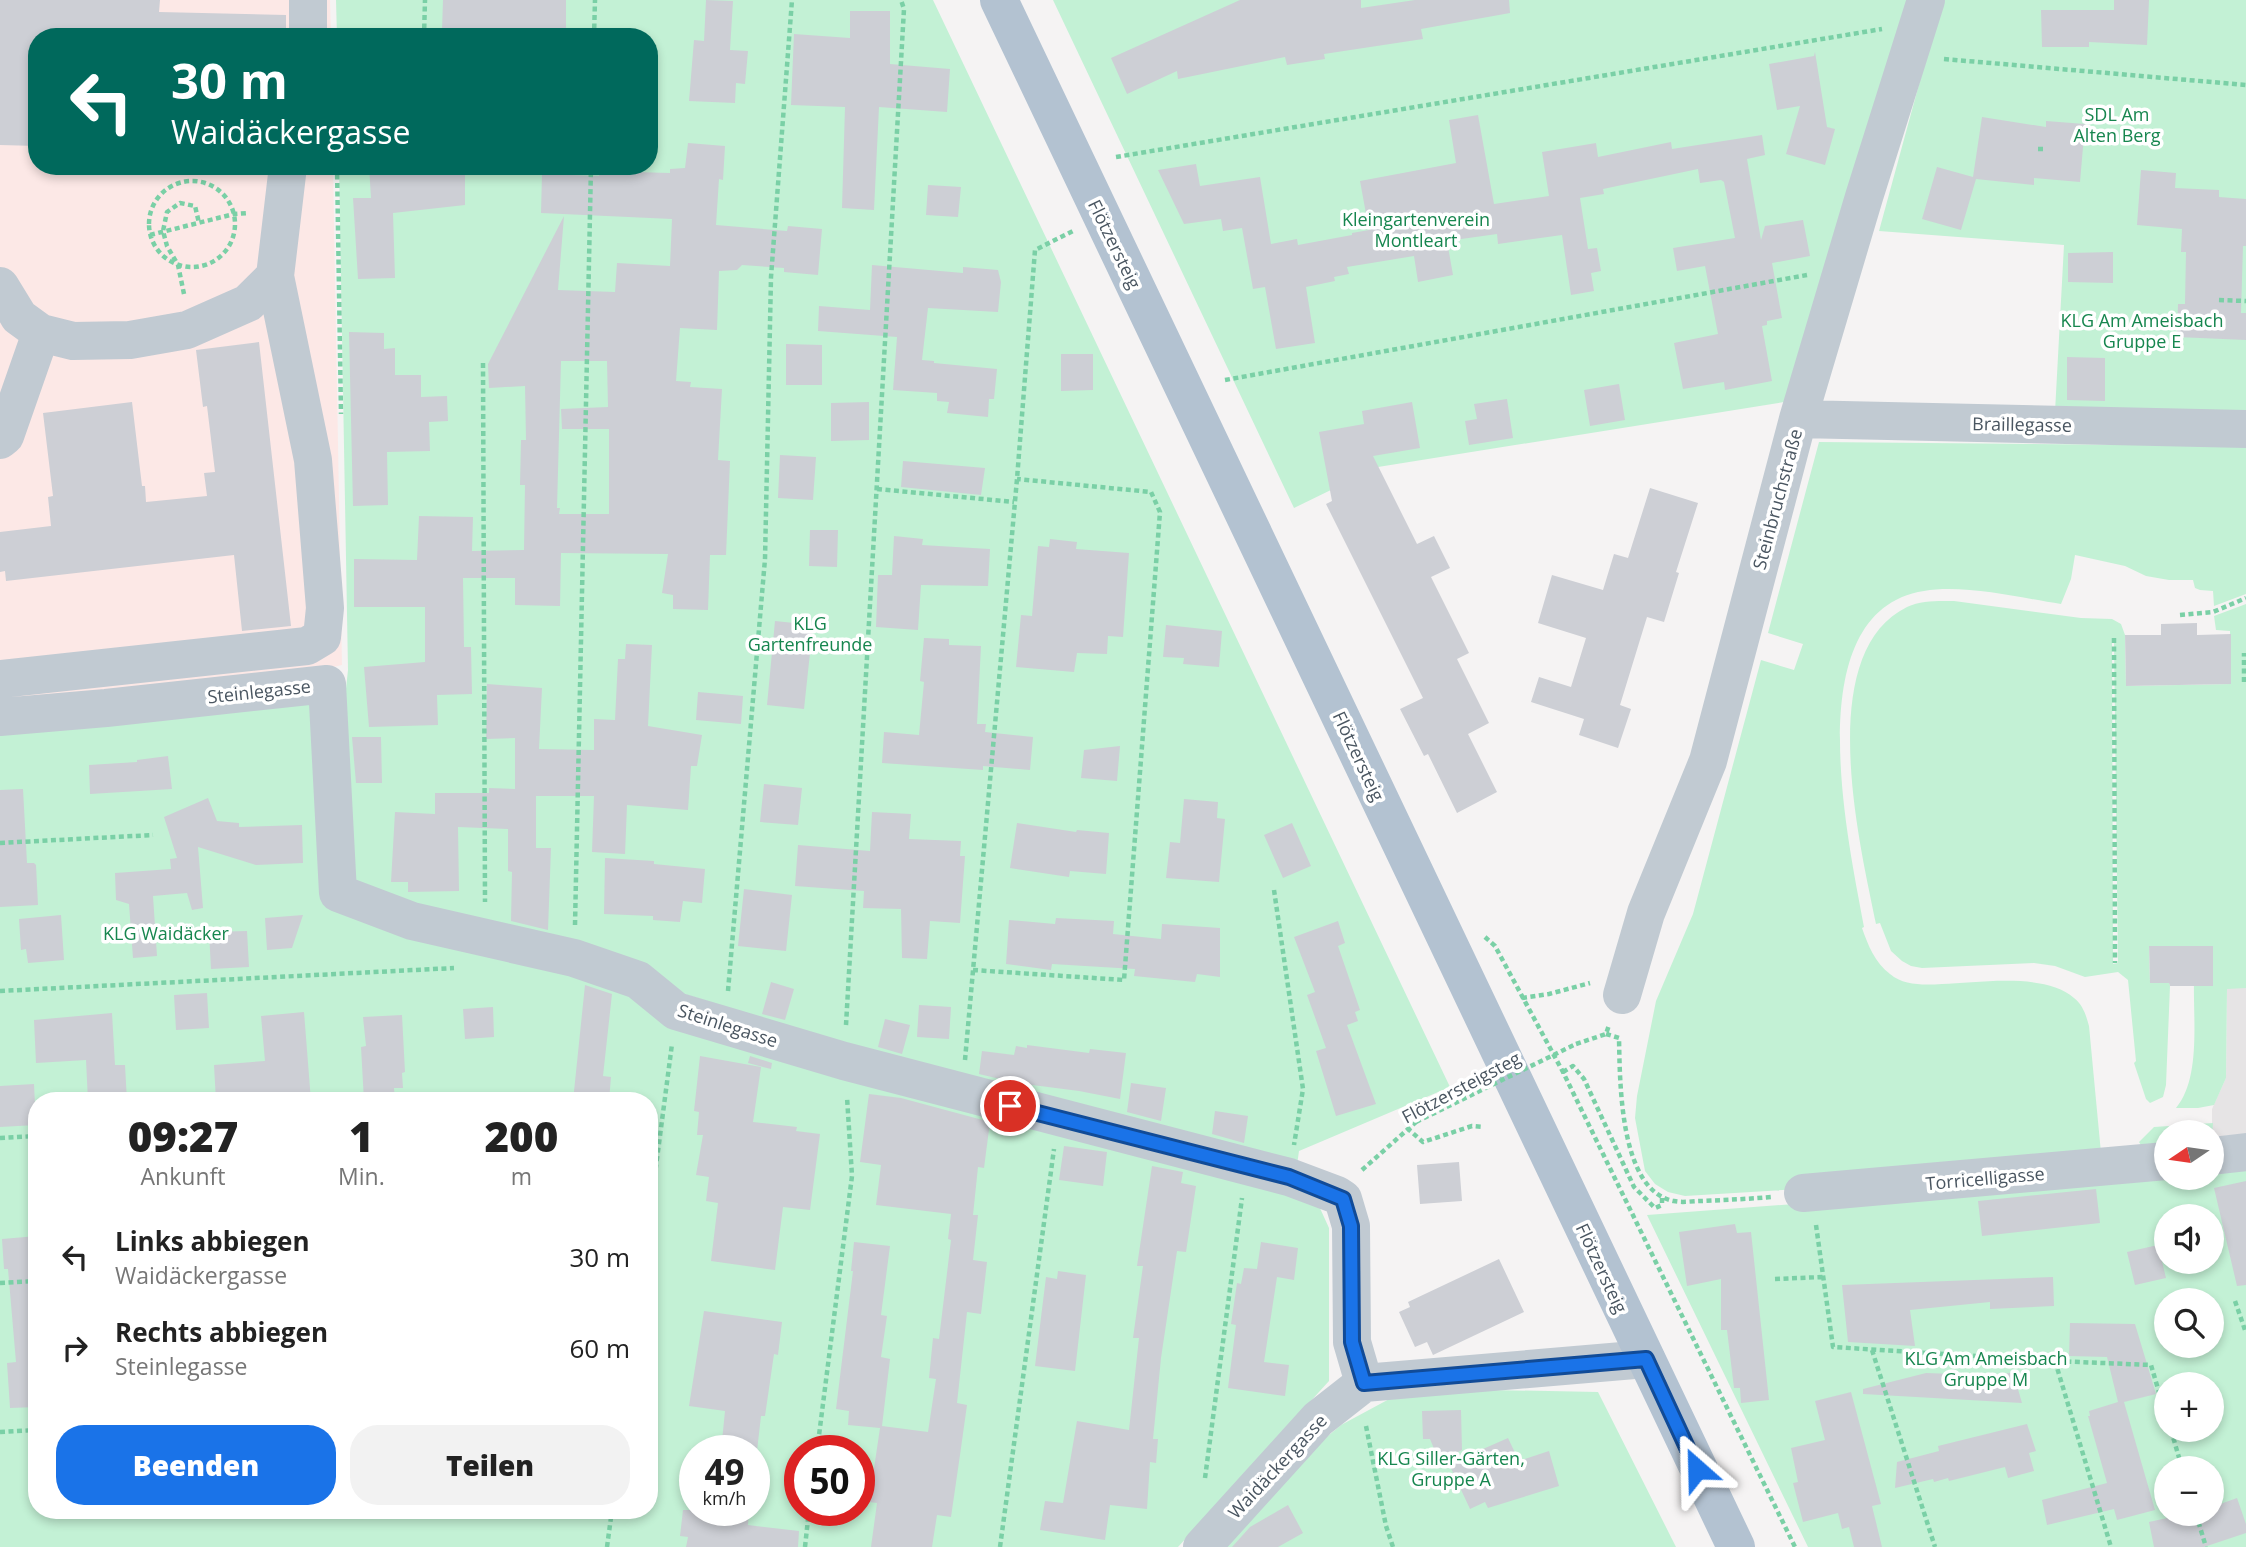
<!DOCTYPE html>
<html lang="de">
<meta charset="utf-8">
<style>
:root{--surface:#fff;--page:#f2f2f2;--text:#222;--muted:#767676;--accent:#1a73e8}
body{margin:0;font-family:"Open Sans",sans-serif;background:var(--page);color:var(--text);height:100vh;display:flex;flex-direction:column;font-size:26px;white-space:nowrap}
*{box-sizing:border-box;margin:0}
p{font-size:23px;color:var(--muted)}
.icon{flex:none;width:38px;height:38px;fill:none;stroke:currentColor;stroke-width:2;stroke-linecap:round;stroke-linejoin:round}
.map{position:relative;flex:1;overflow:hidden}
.sheet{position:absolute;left:28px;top:1092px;width:630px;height:427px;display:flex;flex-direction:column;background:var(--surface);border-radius:28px;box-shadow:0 4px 10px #0003}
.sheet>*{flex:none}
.banner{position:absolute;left:28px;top:28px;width:630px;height:147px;border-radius:28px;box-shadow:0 4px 10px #0003;background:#00695c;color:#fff;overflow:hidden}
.needle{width:46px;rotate:257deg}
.buttons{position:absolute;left:2154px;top:1120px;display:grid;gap:14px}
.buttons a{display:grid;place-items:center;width:70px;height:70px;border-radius:50%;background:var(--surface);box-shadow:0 4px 10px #0003;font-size:35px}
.speed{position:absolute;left:679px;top:1435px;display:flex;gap:14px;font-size:35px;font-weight:700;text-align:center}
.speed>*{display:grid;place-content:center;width:91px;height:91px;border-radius:50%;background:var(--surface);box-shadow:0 4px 10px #0003;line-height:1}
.speed small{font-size:18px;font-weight:400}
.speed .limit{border:10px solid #d22;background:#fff;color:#111}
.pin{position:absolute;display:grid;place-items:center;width:60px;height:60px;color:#fff;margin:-30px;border:4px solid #fff;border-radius:50%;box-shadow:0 2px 7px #0007}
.me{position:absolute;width:77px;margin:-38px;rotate:335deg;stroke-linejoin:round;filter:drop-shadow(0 0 5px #0008)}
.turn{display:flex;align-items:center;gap:24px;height:147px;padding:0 28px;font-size:32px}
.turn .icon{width:91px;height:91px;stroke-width:2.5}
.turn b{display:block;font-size:49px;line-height:60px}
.eta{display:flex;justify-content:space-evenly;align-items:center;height:119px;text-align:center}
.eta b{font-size:42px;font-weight:800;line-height:49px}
.primary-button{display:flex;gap:14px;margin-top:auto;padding:14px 28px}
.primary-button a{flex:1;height:80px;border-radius:28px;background:var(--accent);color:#fff;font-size:28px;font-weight:800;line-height:80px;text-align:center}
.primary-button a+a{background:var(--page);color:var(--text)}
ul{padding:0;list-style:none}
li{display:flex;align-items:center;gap:21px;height:91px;padding:0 28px}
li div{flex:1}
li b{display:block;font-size:26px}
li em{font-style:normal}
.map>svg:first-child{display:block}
.education{fill:#e6e4e5}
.medical{fill:#fce8e6}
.green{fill:#c3f1d5;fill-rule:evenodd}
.building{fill:#cdcfd5;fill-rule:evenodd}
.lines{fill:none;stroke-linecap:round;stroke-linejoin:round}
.path{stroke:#7ad0a6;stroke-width:4.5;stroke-dasharray:5 3.5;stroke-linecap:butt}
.minor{stroke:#c1cad2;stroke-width:38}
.major{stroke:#b3c2d1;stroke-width:38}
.path-bridge{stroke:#7ad0a6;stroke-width:4.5;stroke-dasharray:5 3.5;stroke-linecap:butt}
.route-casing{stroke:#114b97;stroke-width:18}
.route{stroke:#1a73e8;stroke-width:12}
.labels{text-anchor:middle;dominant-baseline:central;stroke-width:7;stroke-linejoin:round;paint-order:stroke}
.park-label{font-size:18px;fill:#17864f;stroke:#fff}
.street-label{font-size:18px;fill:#4a5661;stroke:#fff}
</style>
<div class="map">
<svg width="2246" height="1547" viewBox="0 0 2246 1547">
<rect width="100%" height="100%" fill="#f5f3f3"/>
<!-- education -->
<path class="education" d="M2227 988H2246V1139L2212 1144V1109L2226 1078Z"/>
<!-- medical -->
<path class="medical" d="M0 0H330L331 37H37V166H333L342 665 307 673 0 710Z"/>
<!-- green -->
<path class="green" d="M336 0H933L1450 1087 1299 1151 1297 1165 973 1083 347 890 344 707 348 670 339 166H649V37H337Z
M1053 0H1912L1784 402 1378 467 1294 508Z
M1942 0H2246V412H2055L2064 245 1879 231Z
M1819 442 2246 446V594L2214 606 2213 591 2200 590 2195 588 2193 580H2169L2146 576 2125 566 2075 555 2071 579 2061 604C2021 598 1964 584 1924 591 1795 611 1849 843 1864 927L1862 928C1868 945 1875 963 1890 974 1904 986 1925 985 1942 984 1978 983 2045 972 2074 998 2083 1005 2086 1015 2089 1026L2101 1153 1817 1188 1685 1196 1668 1192 1655 1184 1645 1171 1635 1118 1637 1096 1656 1001 1693 914 1761 660 1794 670 1803 644 1768 633Z
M1954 601 2081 618 2112 619 2121 624 2125 635 2126 686 2231 684 2230 631 2216 630 2214 616 2246 604V988L2227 989 2226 1078 2214 1105 2198 1108H2176C2201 1079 2193 1018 2194 982H2213V946L2149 947 2150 982H2169L2170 986 2166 1085 2163 1097 2150 1103 2146 1099 2134 1063 2136 1061 2128 980 2118 972 2085 977 2055 966 2034 963 1922 968 1911 966 1902 961 1891 951 1880 923 1876 924C1860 845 1813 653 1907 607 1922 600 1938 601 1954 601ZM2114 638 2118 963 2113 964 2112 639Z
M295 700 324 704 329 896 1289 1185 1319 1206 1329 1228V1381L1178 1547H0V732ZM37 1101H649V1510H37ZM695 1451H754V1510H695ZM800 1451H859V1510H800Z
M2213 1123 2212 1136V1132H2166V1151L2144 1150 2139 1142 2154 1127Z
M2246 1167V1547H1808L1647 1215 2166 1176V1178H2212V1171ZM2166 1216H2212V1262H2166ZM2166 1300H2212V1346H2166ZM2166 1384H2212V1430H2166ZM2166 1468H2212V1514H2166Z
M1440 1389 1598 1392 1676 1547H1221L1304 1456 1341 1425 1393 1397Z"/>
<!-- building -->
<path class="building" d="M0 0H160L159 12 286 15V37H37V146L0 145Z
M443 0H566V37H523V32L442 30Z
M706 0 733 1 730 50 748 51 745 84 736 83 735 103 689 101 694 40 704 41Z
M1240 0H1361V8L1415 0H1509L1510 13 1421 29 1423 39 1324 54 1325 59 1287 65 1285 57 1178 79 1177 71 1127 94 1111 58Z
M2114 0H2149L2147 45 2089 42V47H2042L2041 10H2114Z
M850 11H890V64L950 69 947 112 879 107 874 210 842 208 845 107 791 105 794 34 850 38Z
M1815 52 1827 127 1835 129 1825 165 1786 154 1800 106 1777 110 1769 64 1814 56Z
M1478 115 1494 204 1549 196 1542 152 1596 143 1598 157 1671 142 1672 149 1762 135 1765 155 1747 159 1761 240 1765 226 1803 220 1810 256 1772 263 1782 318 1767 321V325L1762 326 1772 381 1725 390 1724 382 1683 389 1674 343 1718 334 1705 266 1677 271 1673 248 1735 238 1724 182 1721 180 1700 183 1698 169 1603 189 1604 194 1580 198 1588 249 1597 248 1601 271 1591 273 1594 291 1571 295 1562 235 1498 244 1497 234 1447 241 1453 275 1418 282 1414 256 1347 267 1349 274 1334 277 1335 281 1306 287 1315 343 1276 349 1265 287 1253 289 1242 228 1223 231 1221 219 1184 224 1158 170 1196 164 1200 186 1260 177 1271 244 1297 239 1298 245 1352 235V233L1369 230 1360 181 1456 163 1449 120Z
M1982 117 2046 127V121L2085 124 2080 182 2034 178V185L1976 179 1961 230 1922 219 1937 167 1973 177Z
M688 143 725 146 723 180 719 179 716 225 787 231 788 226 822 229 818 275 784 272V268L742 265 737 270 719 271 717 330 680 328 676 381 691 382 690 387 722 389 718 460 730 461 726 555H710L708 610 673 609V595L662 593 668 554 561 553 560 606 515 605V578H463L464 647H471L472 694 437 695 438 725 369 727 364 667 425 662V607H354V559L417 560 419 516 473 517 472 551 524 550 525 485H520L521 440H526L525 386 489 388 488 364 564 216 558 290 615 292 617 263 670 266 672 219 541 213 542 174 599 176 600 171 670 173V169L685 168ZM561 361H607L608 407 561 409 562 429H609V514H559L560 508H557Z
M369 166H465V205L393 213 395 278 358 279 353 198H371Z
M2141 170 2176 173 2175 188 2219 190V197L2246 199V246H2243L2241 313H2246V340L2177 337 2178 304H2185L2186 252H2181L2182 229 2137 225Z
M928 185 961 187 958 217 926 215Z
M2113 252V283L2068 282V253Z
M872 265 963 273V267L998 270 1001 282 998 312 928 308 922 360 934 361V363L997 369 994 399H989L988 417 947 413 949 402 937 401V393L893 390 897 337 818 331 819 306 870 310Z
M349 332 384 333V349L395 348V375H421V397L447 396 448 421 429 422 430 451 387 452 388 505 353 506Z
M259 342 291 626 242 631 234 555 6 581 5 571 0 572V532L51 526 48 497 53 496 43 413 132 402 142 486H145L146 502 207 496 204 473 215 472 207 406 203 407 196 350Z
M786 344 822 345V385H786Z
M1061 354H1093V390L1061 391Z
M2067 357 2105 358V401L2067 400Z
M1619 384 1625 420 1590 426 1584 390Z
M1507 399 1513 438 1469 445 1465 421 1477 419 1474 404Z
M869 402V440L831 441V403Z
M1412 402 1420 448 1373 456 1417 544 1434 536 1450 568 1431 577 1469 653 1457 659 1489 723 1468 734 1497 792 1457 813 1428 754 1424 756 1400 709 1423 698 1326 504 1332 501 1319 432 1364 424 1362 411Z
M780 455 816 457 813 500 778 498Z
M903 461 985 468 981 495 901 487Z
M1650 488 1698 503 1676 572 1679 573 1664 622 1647 617 1620 705 1631 709 1618 748 1579 735 1584 719 1531 702 1539 677 1571 687 1586 638 1538 623 1552 575 1603 590 1614 554 1628 558Z
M810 530H838L837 567 809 566Z
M894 536 923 539 922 545 990 549 988 586 921 585 918 630 876 627 878 575H892Z
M1050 539 1077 542 1076 549 1129 553 1123 637 1108 636 1107 654 1077 653 1074 672 1016 667 1021 615 1032 616 1038 546 1049 547Z
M775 621 813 625 804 709 767 705Z
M2197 623V635L2231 634V684L2126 686 2125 635H2161V624Z
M1166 625 1222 631 1219 667 1183 664 1184 658 1163 657Z
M924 638 949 639V645L981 646 977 724H986L985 732 1033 737 1030 770 983 766V770L882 763 884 732 919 735 924 682 920 681Z
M626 644 652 645 648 726 702 735 697 766H691L688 810 627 805 625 854 592 852 594 796H536V848H551L548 930 511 921 512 872 508 871V829L458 827 459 891 408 892V882H391L395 812 435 814V793H489V788L515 789V738L486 739 487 684 542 688 539 749 594 750V719L615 720 618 659H625Z
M698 692 743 696 741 724 696 720Z
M352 737H381L382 783H356Z
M1120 746 1117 781 1081 778 1084 750Z
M168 756 172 789 90 794 89 765 137 762V760Z
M764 784 802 788 798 825 760 822Z
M23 789 27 863H34L36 865 38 905 0 907V790Z
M208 798 217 821 239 823V827L302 825 303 863 256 865 198 847 203 908 192 910 187 893 153 896 157 956 133 958 129 904 116 900 115 873 171 869 170 859 177 858 164 817Z
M1184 799 1218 802 1217 818 1225 819 1219 882 1166 878 1170 842 1180 843Z
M872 812 911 814 909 839 961 841 960 856H965L960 923 930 921 927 959 902 958 901 909 863 908 864 891 795 886 798 845 870 851Z
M1017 823 1076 832 1077 830 1109 833 1106 874 1070 871 1069 877 1010 868Z
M1292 823 1311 866 1283 878 1264 835Z
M605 858 654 861V864L705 869 702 903 683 901 680 922 653 920V916L604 914Z
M744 889 792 895 786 951 738 946Z
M61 915 64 960 28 963 26 949 21 950 19 919Z
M303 915 292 948 267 950 265 918Z
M1056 918 1114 921 1113 934 1161 939 1162 924 1220 928V977L1197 974 1195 982 1134 976 1135 969 1052 964 1051 970 1006 964 1009 920 1055 924Z
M1338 921 1345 943 1338 946 1360 1010 1355 1012 1358 1021 1347 1025 1376 1104 1336 1116 1316 1051 1326 1048 1307 995 1315 992 1294 937Z
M247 931 249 967 211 969 209 932Z
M2149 946H2213V986H2170L2169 983H2150Z
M771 982 794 989 785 1020 762 1014Z
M585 985 612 994 603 1076 611 1077 609 1101H573Z
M207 993 209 1028 176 1030 174 995Z
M919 1005 951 1007 949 1039 917 1037Z
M493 1007 494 1037 465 1039 463 1009Z
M304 1012 311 1101H216L214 1065 265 1061 261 1016Z
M112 1013 115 1065H125L127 1101H88L86 1060 36 1063 34 1020Z
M402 1015 405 1072 402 1073 403 1088H394L395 1101H364L361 1047 366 1046 363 1017Z
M885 1019 910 1025 902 1054 878 1047Z
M1027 1045 1089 1053 1090 1049 1126 1053 1120 1099 1079 1091 1017 1083 979 1074 982 1051 1014 1055 1016 1046 1027 1048Z
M700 1056 761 1067 753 1122 797 1127 796 1131 820 1134 810 1210 783 1207 775 1270 711 1261 718 1203 706 1201 709 1177 696 1175 703 1135H697L699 1112 694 1111Z
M750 1056 772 1063 771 1069 748 1063Z
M1131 1083 1166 1088 1161 1121 1127 1112Z
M34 1084 36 1125 0 1127V1086Z
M869 1094 901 1098 990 1122 984 1168 978 1167 973 1215H978L973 1260 987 1262 981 1314 967 1312 957 1403 967 1405 960 1455 951 1517 937 1515 932 1547H871L877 1503 869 1502 880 1428 848 1425 849 1411 836 1409 853 1271H851L854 1242 890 1246 881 1315 887 1316 881 1357 890 1359 882 1426 928 1432 936 1379 929 1378 933 1338 939 1339 951 1240 948 1239 951 1214 876 1205 881 1165 860 1162Z
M1215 1111 1248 1116 1244 1143 1212 1134Z
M1064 1146 1107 1152 1103 1186 1059 1180Z
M1459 1162 1462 1201 1420 1204 1417 1165Z
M1152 1166 1183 1172 1181 1183 1196 1186 1186 1252 1177 1251 1161 1358 1153 1439H1158L1156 1463 1150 1462 1147 1509 1110 1505 1105 1540 1040 1530 1045 1501 1063 1503 1077 1421 1129 1430 1139 1338H1133L1143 1266H1137Z
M2246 1181V1285L2237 1286 2214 1188Z
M2096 1189 2100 1223 1982 1236 1978 1201Z
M1735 1224 1737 1233 1751 1232 1769 1400 1741 1403 1740 1388H1734L1727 1330H1721V1279L1687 1286 1679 1232Z
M37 1236V1407L10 1408 7 1363 16 1362 8 1269H4L2 1239Z
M1261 1242 1298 1248 1294 1280 1277 1277 1264 1362 1289 1365 1285 1396 1228 1388 1236 1325 1231 1324 1237 1283 1241 1284 1244 1268 1257 1269Z
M2158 1245 2166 1278 2135 1285 2127 1252Z
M1499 1259 1524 1312 1433 1355 1427 1342 1415 1347 1399 1312 1410 1307 1408 1302Z
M1058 1271 1086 1275 1075 1371 1035 1366 1046 1277 1057 1279Z
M2053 1277 2054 1306 1990 1309V1302L1910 1310 1915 1346 1848 1342 1842 1285Z
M704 1311 782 1322 778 1355 774 1354 765 1416H761L757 1451H721L725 1411 689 1406Z
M2070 1323 2135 1324 2156 1394 2124 1402 2155 1510 2117 1520 2114 1509 2047 1525 2042 1500 2107 1483 2088 1416H2090L2089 1411 2118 1402 2107 1357 2069 1356Z
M2013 1372 2022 1403 1863 1394V1389L1926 1373 1954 1374 1953 1387Z
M1851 1392 1881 1504 1872 1506 1882 1547H1854L1849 1527 1842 1529 1838 1513 1803 1522 1793 1483 1798 1482 1791 1448 1825 1440 1815 1401Z
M1461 1410 1462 1450 1439 1461 1430 1439H1423L1422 1411Z
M2027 1424 2036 1451 2029 1453 2034 1471 2008 1478 2005 1467 1949 1481 1948 1478 1934 1482 1933 1479 1895 1488 1897 1462 1939 1451 1938 1446Z
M1508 1438 1519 1461 1549 1451 1559 1486 1488 1508 1485 1502 1470 1509 1449 1464Z
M2237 1498 2246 1524V1533L2204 1547H2154L2149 1522 2185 1514H2212V1507Z
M1288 1505 1303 1533 1278 1547H1232L1250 1527Z
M683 1510H749L748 1525 799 1531 798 1547H686L688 1537 680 1536Z"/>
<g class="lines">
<!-- path -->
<path class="path" d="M424 37 425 0
M594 37 595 0
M1944 59 2246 85
M2038 149H2044
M1116 157 1882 29
M337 166 341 414
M149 224a43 43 0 1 1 86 0a43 43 0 1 1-86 0Z
M150 235 234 214 248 213
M184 294 178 265 167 246 163 231 167 212 180 203 195 206 199 223
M2219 300 2246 301
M483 363 485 902
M1225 380 1807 275
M877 489 1014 502
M2180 615 2213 612 2246 598
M2114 638 2115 963
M2244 682V653
M0 843 153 835
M1274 890 1303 1089 1294 1145
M575 925 591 166
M1485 937 1495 946 1563 1072 1795 1547
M973 970 1124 980 1160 512 1151 492 1017 479
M0 991 454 968
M728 991 765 559 771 277 792 0
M1522 998 1549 994 1590 983
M846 1025 904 9 901 0
M1606 1034 1619 1038C1620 1081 1619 1191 1674 1201 1682 1203 1693 1201 1701 1201 1725 1200 1748 1199 1771 1197
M1576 1044 1606 1034 1609 1025
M965 1060 1017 479 1035 250 1073 231
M1563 1072 1573 1066 1584 1079 1634 1187 1655 1208 1662 1205V1197
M1407 1128 1423 1142 1472 1126 1484 1127
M0 1138 37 1136
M1362 1170 1416 1122
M649 1220 672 1044
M1816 1225 1833 1347 2055 1361 2151 1365 2166 1416
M1775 1279 1823 1277
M0 1283 37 1281
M2235 1301 2246 1333
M1872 1350 1935 1547
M2055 1361 2111 1547
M1366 1426 1386 1526 1393 1547
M2171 1430 2182 1468
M0 1432 37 1430
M817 1451 852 1176 847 1097
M1205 1478 1242 1198
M2196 1514 2206 1547
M607 1547 612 1510
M805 1547 809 1510
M1000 1547 1054 1149"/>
<!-- minor -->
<path class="minor" d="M308 0V37
M0 286 19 317 41 333 73 341 130 340 187 330 248 303 275 276
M1798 419 2246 429
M0 440 5 436 41 333
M0 679 307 646 322 637 325 608 313 460 275 276 288 166
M0 717 106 708 327 684 338 893 412 921 574 958 638 980 676 1011 844 1061 1289 1177 1337 1195 1343 1199 1351 1226 1352 1342 1364 1383
M1622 995 1646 913 1708 761 1798 419 1864 197 1926 0
M2212 1156 2246 1152
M1803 1193 2166 1161
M1202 1547 1318 1419 1364 1383 1646 1359"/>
<!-- major -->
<path class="major" d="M999 0 1736 1547"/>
<!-- path-bridge -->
<path class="path-bridge" d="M1416 1122 1576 1044"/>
</g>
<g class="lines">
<defs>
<path id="route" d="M1010 1106 1289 1177 1343 1199 1351 1226 1352 1342 1364 1383 1646 1359 1697 1469"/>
</defs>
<!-- route casing -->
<use href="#route" class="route-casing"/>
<!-- route -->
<use href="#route" class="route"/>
</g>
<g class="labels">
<!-- park labels -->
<g class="park-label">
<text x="2117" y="114">SDL Am<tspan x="2117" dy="21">Alten Berg</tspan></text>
<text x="1416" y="219">Kleingartenverein<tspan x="1416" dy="21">Montleart</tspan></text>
<text x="2142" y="320">KLG Am Ameisbach<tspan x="2142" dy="21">Gruppe E</tspan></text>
<text x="810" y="623">KLG<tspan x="810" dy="21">Gartenfreunde</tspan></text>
<text x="166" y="933">KLG Waidäcker</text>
<text x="1986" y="1358">KLG Am Ameisbach<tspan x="1986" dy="21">Gruppe M</tspan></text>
<text x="1451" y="1458">KLG Siller-Gärten,<tspan x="1451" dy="21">Gruppe A</tspan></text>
</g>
<!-- street labels -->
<g class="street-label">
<text transform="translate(1115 244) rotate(64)">Flötzersteig</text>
<text transform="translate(2022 424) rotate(1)">Braillegasse</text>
<text transform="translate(1777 499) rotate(-75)">Steinbruchstraße</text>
<text transform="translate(259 691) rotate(-6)">Steinlegasse</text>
<text transform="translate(1359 756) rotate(65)">Flötzersteig</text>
<text transform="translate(728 1025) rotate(18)">Steinlegasse</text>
<text transform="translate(1461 1087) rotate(-28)">Flötzersteigsteg</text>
<text transform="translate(1985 1178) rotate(-5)">Torricelligasse</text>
<text transform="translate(1602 1268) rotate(65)">Flötzersteig</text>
<text transform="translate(1277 1466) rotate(-47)">Waidäckergasse</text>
</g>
</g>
</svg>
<div class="buttons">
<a><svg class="needle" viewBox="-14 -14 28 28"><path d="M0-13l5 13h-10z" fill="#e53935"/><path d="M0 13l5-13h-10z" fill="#767676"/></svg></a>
<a><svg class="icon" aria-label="sound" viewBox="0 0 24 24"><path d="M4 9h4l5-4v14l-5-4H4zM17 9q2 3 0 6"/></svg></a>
<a><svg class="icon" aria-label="search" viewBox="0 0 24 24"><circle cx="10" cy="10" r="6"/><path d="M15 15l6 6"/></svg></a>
<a>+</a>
<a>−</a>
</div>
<div class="speed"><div>49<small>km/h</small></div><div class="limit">50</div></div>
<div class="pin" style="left:1010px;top:1106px;background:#d93025"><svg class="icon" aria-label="arrive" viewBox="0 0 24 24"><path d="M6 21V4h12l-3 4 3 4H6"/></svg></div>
<svg class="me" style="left:1697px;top:1469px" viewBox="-20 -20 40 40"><path d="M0-17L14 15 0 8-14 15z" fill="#1a73e8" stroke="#fff" stroke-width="4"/></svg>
<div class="banner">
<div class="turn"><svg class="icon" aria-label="left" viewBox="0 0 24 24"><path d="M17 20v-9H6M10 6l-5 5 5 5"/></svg><div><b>30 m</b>Waidäckergasse</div></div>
</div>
<section class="sheet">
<div class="eta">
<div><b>09:27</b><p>Ankunft</p></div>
<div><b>1</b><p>Min.</p></div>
<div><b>200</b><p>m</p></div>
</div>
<ul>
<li><svg class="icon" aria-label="left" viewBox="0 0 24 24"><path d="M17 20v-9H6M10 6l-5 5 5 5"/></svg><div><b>Links abbiegen</b><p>Waidäckergasse</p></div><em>30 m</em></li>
<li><svg class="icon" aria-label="right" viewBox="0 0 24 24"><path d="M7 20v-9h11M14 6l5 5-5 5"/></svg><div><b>Rechts abbiegen</b><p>Steinlegasse</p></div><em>60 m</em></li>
</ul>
<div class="primary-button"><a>Beenden</a><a>Teilen</a></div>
</section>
</div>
